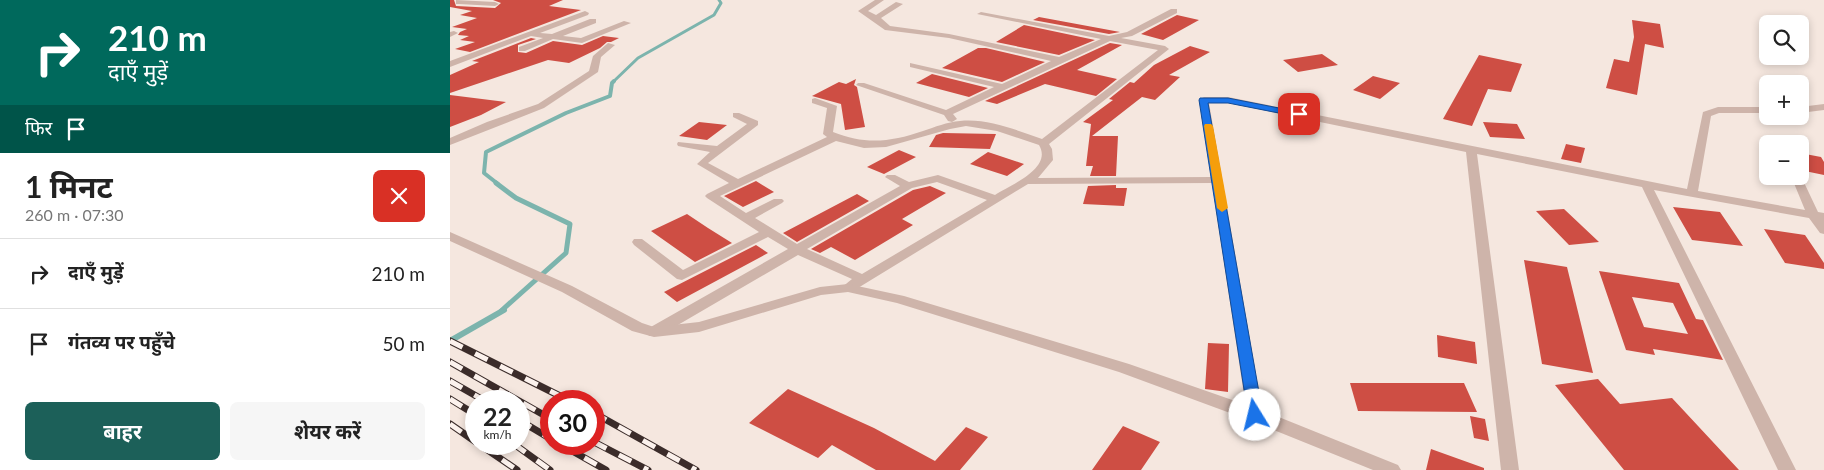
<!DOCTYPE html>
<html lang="hi">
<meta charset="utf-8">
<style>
:root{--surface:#fff;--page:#f6f6f6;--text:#222;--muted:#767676;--line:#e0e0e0;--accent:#1c6059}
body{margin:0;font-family:Lato,"Noto Sans Devanagari",sans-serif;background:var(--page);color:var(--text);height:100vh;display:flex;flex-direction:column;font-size:19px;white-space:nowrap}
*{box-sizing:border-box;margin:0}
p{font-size:16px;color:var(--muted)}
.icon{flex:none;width:28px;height:28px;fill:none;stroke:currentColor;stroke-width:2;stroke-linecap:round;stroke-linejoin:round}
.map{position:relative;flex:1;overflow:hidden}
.details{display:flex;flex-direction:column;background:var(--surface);width:450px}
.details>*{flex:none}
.banner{background:#00695c;color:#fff;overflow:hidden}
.fabs{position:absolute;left:1309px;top:15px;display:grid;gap:10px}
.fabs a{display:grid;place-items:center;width:50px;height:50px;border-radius:8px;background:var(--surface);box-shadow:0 2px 8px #0003;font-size:25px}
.speed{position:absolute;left:15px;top:390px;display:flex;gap:10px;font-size:25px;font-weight:700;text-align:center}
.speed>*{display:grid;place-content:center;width:65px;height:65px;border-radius:50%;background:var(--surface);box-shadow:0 2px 8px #0003;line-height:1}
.speed small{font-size:12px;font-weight:400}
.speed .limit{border:8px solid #d22;background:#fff;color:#111}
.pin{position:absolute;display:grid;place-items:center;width:42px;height:42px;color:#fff;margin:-21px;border-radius:10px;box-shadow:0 2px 8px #0006}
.me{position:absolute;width:55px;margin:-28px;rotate:351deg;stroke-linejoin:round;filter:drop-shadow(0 0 4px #0008)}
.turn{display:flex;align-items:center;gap:18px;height:105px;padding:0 25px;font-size:22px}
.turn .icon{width:65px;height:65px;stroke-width:2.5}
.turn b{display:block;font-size:35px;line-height:42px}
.then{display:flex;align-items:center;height:48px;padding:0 25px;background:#0003;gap:10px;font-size:19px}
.round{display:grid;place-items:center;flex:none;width:52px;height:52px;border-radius:8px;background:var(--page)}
.summary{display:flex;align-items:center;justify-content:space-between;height:85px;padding:0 25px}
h1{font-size:30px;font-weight:700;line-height:38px}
.primary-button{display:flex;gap:10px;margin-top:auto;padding:10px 25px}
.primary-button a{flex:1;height:58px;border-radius:8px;background:var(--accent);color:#fff;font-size:20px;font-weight:700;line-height:58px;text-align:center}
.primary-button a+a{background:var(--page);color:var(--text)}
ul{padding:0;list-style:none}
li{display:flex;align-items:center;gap:15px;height:70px;padding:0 25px;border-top:1px solid var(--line)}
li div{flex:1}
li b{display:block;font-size:19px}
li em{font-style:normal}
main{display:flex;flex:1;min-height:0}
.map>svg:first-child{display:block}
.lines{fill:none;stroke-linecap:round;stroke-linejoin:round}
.stream-far3{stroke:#7cb4ad;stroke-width:3}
.stream-far2{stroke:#7cb4ad;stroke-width:4}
.stream-far1{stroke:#7cb4ad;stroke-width:5}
.stream{stroke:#7cb4ad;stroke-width:6}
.building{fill:#ce4e44;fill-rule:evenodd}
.minor{fill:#ceb4aa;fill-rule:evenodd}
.tertiary{fill:#ceb4aa;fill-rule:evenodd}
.rail-casing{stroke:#3b2c2a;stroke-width:7}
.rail{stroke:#fcf2ed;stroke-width:5;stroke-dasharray:14;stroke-linecap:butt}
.route{fill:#1a73e8;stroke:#114b97}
.slow{fill:#f59e0b}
</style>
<main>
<section class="details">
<div class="banner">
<div class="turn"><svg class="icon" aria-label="right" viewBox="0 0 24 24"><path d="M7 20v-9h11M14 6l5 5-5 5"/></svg><div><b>210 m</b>दाएँ मुड़ें</div></div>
<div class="then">फिर<svg class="icon" aria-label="arrive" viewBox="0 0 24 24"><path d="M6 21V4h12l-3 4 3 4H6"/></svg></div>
</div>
<div class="summary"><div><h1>1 मिनट</h1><p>260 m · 07:30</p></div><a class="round" style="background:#d93025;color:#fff"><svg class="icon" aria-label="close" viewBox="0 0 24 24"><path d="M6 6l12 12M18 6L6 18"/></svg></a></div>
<ul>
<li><svg class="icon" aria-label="right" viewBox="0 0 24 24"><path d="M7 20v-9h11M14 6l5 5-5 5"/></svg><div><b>दाएँ मुड़ें</b></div><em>210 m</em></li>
<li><svg class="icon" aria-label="arrive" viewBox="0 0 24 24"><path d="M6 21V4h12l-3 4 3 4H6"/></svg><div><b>गंतव्य पर पहुँचे</b></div><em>50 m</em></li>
</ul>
<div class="primary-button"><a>बाहर</a><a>शेयर करें</a></div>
</section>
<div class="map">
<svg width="1374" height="470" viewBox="0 0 1374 470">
<rect width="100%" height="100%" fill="#f5e7df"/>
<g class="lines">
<!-- stream-far3 -->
<path class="stream-far3" d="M163 82 188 58 264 15 271 3 269 0"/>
<!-- stream-far2 -->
<path class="stream-far2" d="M48 184 34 173 36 152 116 113 160 96 162 83 164 81"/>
<!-- stream-far1 -->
<path class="stream-far1" d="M46 183 66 198 120 224 116 253 51 311"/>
<!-- stream -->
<path class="stream" d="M0 341 54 310"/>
</g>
<!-- building -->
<path class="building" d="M0 0H4L6 6 45 8 51 3 43 0H113L99 6 131 10 20 52 5 49 25 42 10 40 19 36 8 35 10 32 17 29 2 27 27 18 10 15 22 11 0 7Z
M727 15 749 20 713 40 691 34Z
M589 17 670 32 659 34 583 20Z
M1182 20 1210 24 1214 48 1195 44 1187 95 1156 88 1164 59 1179 62 1184 37Z
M574 25 645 40 609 55 546 42Z
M153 36 169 38 161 42H157L150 48 119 63 98 60 0 93V75L29 62 22 61 81 38 86 39 68 45V52L76 53 103 41 132 45Z
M660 43 672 45 627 70 667 79 646 96 595 84 547 104 535 101Z
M740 46 760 52 719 75 730 77 705 100 692 97 642 136H668L666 176H640L643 166H636L641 124 633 122 663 100 659 99 680 82 684 83 704 65Z
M528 48H536L595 62 552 82 492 68Z
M872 54 888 65 848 72 833 60Z
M1029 55 1072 64 1061 92 1038 89 1022 126 993 119Z
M482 74 538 88 519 97 466 83Z
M923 76 950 83 930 99 903 90Z
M406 79 404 85 407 87 415 127 395 130 391 104 362 96 389 82 396 84Z
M0 95 56 102 31 115 0 127Z
M249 122 277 125 257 140 229 136Z
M1033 122 1067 124 1075 139 1040 137Z
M493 133 546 134 540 149 479 147 486 135Z
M1116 144 1135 148 1131 163 1111 159Z
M449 150 466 157 434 174 417 167Z
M538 152 574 164 557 176 520 164Z
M1350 153 1371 157 1374 162V175L1350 170Z
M306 181 324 192 293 207 274 196Z
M666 185V188H677L674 206 633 204 638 186Z
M480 186 496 193 452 219 463 225 405 260 381 247 370 253 361 249 463 190Z
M407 194 419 201 347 242 333 233Z
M1223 207 1270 212 1293 246 1242 240Z
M1114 209 1149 242 1119 245 1086 211Z
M237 214 258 228 282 243 245 262 201 231Z
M1314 229 1355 235 1374 263V269L1335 263Z
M306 245 318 253 227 302 214 292Z
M1074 260 1117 267 1143 373 1092 364Z
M1149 271 1229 283 1246 319 1253 320 1273 360 1203 349 1205 355 1176 350ZM1182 297 1223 303 1238 334 1194 327Z
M987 335 1025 342 1027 364 988 357Z
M758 343 779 344 778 392 755 389Z
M1148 379 1170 404 1222 398 1289 470H1174L1105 385Z
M900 383H1014L1027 412 908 411Z
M338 389 424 428 485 461 516 427 538 437 510 470H426L382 445 368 458 299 423Z
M1020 416 1035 419 1039 441 1024 438Z
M673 426 710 442 691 470H642Z
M981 449 1034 468V470H976Z"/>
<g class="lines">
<!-- minor -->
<path class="minor" d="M6 0 45 2 49 4 45 6 9 4H6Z
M425 0H434L418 11 426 15 446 2 453 4 431 18 440 26 499 34 609 57 651 39 527 14 531 12 659 36 677 32 721 9H727V13L682 36 671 38 715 46 719 49 599 144 602 149 603 160 588 178 761 177 749 100 754 97H778L1237 189 1253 112 1268 107H1318V113H1269L1261 116 1248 191 1355 210 1341 176H1350V174L1368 212 1374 213V234L1370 233 1359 218 1204 190 1346 470H1328L1192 187 1027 154 1069 470H1051L1016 152 778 103H759L813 415 811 420 805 421 799 420 797 415 762 183 578 184 403 291H393L391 288 402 279 348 255 209 336H199L197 332 199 328 338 249 318 237 232 280 227 279 184 245 182 242 184 239H192L233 270 309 232 257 198 255 196 257 194 279 183 247 164 260 152 228 146 227 144 228 142 267 146 297 124 283 117V113H289L308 121V125L258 163 288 179 377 137 373 134 377 108 362 103V99L365 98 387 106 383 132C415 145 441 142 473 131 485 127 497 122 510 121 537 118 566 130 592 139L708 50 660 41 503 114 507 119 502 122 498 121 494 115 406 85 408 83H414L496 110 544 87 460 67V63L552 84 601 61 499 38 435 30 408 11ZM516 126 547 131 589 145C603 168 561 185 545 195L488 175 459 182 445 175H437L435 177 450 186 347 244 305 218 332 203 334 201 332 199H324L296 213 270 196 386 141 414 148 436 147 500 129ZM487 182 537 200 412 274 357 249 462 188Z
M135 11 139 13 138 15 90 33 102 34 140 19H146V23L113 36 131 38 174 21 181 23 132 43 103 39 75 51H69V47L93 38 81 36 0 67V61Z
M4 31 8 33 0 37V32Z
M158 43 165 45 151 57 148 72 94 108 0 145V138L37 122 88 104 139 71 143 56Z
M1374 104V110L1350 113V107Z"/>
<!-- tertiary -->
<path class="tertiary" d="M0 232 122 286 192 323 204 327 249 322 370 287 398 284 454 296 679 364 811 410 948 465 951 470H923L799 420 669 372 447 303 398 292 371 295 249 332 204 337 182 331 112 292 0 241Z"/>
<defs>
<path id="rail" d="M0 341 120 401
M0 362 101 419
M0 381 35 401
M0 399 26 415
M144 413 246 470
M69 420 101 439
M0 424 26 442
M144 442 198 470
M29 444 67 470
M64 444 100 470
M110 444 156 470"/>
</defs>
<!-- rail casing -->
<use href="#rail" class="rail-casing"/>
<!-- rail -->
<use href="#rail" class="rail"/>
</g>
<!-- route -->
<path class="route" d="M750 98H778L849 112 854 114 849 117 778 103H758L813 415 811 419 805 421 800 419 798 415 749 100Z"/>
<!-- slow -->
<path class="slow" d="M755 124H761L763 126 778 208 772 212 767 208 754 126Z"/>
</svg>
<div class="fabs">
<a><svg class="icon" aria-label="search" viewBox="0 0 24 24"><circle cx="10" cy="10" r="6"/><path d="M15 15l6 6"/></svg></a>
<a>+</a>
<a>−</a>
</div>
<div class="speed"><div>22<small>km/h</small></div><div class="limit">30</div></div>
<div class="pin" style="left:849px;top:114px;background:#d93025"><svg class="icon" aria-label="arrive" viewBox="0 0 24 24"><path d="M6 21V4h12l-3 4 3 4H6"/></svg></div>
<svg class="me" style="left:805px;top:415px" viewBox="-20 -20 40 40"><circle r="19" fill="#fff"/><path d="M0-13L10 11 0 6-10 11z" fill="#1a73e8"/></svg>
</div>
</main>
